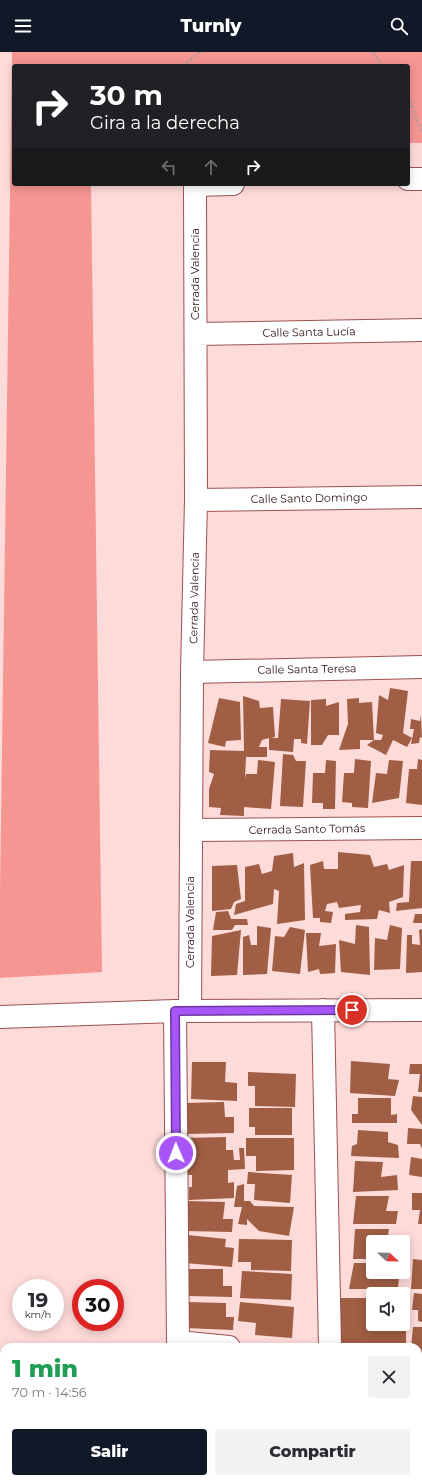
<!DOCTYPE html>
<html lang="es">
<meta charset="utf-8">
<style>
:root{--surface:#fff;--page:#f2f2f3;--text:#2b2b33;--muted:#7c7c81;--accent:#111827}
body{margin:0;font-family:Montserrat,sans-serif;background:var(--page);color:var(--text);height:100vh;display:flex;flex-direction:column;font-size:15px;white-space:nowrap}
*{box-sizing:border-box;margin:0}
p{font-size:13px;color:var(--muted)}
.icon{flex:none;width:22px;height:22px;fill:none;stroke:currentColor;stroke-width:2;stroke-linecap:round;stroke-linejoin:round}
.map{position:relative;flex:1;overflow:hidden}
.sheet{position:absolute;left:0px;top:1291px;width:422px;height:140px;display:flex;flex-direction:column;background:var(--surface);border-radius:12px 12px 0 0;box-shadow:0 2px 10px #0003}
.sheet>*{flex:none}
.hud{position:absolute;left:12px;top:12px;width:398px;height:122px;border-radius:4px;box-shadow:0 2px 10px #0003;background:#202124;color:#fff;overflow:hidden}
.needle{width:26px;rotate:112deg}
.buttons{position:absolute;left:366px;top:1183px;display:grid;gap:8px}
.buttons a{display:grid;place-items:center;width:44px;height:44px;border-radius:4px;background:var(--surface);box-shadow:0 2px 10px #0003;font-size:20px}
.speed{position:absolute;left:12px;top:1227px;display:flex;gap:8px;font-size:20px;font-weight:700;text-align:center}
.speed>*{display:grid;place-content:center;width:52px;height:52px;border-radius:50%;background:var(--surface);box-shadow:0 2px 10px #0003;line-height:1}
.speed small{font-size:10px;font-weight:400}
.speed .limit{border:6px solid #d22;background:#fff;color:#111}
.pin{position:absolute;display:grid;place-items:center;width:34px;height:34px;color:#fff;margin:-17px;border:2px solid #fff;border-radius:50%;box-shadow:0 1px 4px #0007}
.me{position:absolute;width:44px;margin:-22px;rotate:359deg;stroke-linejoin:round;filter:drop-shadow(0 0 3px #0008)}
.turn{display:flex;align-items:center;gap:14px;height:84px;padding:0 12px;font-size:18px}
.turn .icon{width:52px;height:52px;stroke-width:2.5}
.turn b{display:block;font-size:28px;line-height:34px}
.lanes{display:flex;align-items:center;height:38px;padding:0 12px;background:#0003;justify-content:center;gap:20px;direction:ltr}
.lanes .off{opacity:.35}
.round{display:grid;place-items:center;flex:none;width:42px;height:42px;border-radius:4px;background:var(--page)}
.head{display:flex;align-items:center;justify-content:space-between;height:68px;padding:0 12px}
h1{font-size:24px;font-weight:800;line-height:30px;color:#1e9e55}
.primary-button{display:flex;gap:8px;margin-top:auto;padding:8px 12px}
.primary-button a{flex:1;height:46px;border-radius:4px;background:var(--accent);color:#fff;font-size:16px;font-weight:800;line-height:46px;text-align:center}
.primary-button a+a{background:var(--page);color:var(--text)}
header{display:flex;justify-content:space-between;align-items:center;height:52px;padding:0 12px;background:var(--accent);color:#fff;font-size:18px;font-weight:800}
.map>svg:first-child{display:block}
.green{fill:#f69693}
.building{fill:#a05e44}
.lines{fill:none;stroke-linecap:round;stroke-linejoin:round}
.minor-casing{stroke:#995251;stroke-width:24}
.path{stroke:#bc9b9a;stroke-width:2.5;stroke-dasharray:3 2;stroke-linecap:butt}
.minor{stroke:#fff;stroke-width:22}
.route-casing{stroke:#6d37a1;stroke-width:10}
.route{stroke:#a855f7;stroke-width:7}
.labels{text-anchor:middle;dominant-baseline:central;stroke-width:3.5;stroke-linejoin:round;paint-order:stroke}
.street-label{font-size:11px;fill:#2c0f0f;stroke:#fff}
</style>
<header><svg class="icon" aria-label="menu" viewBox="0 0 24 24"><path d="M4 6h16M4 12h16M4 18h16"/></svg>Turnly<svg class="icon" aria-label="search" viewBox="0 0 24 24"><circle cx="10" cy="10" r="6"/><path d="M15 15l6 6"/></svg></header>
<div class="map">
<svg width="422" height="1431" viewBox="0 0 422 1431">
<rect width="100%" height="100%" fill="#fddbd9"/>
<!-- green -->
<path class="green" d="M12 0H422V91H408V14H14V132H91L102 920 0 926V839Z"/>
<!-- building -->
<path class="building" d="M390 636 408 639 403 681 412 686 407 695 393 688 386 703 367 693 374 688H381L383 683 376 681 379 643 388 648Z
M243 644 259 649 260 656 273 655 275 685 271 686H278L281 647 310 649 307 692 301 691V687H294L293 700 269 698V686L262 688 259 695H267V705H246L245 727 246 722H257L258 708 275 710 271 757 244 755V764L220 763 221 756 209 755V737L214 722 209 720 210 698 244 699Z
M219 646 240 650 241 688 226 689 225 695 208 691Z
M359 646V651L372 650 374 688H360V697L339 698 348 672 347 647Z
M326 647V654L339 650V683H328L322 693H311V648Z
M421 663 422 686 420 685 419 691 411 692 414 677H410L411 667 420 669Z
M283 702 293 703 296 709H306L303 755 280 754Z
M355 707 371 709 368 756 352 755V751L342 750 344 721H354Z
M418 707 422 708V753L406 751 409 717H417Z
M326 708 336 709 335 757H323V751H312L313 721H325Z
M389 708 403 709 399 746 372 751 376 721 387 722Z
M338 800 370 803 374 815 387 812 389 818 404 813 403 845 389 850 390 861 379 858 377 867 345 868V862L360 860 361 853 339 856 337 850 327 852 325 859 333 860 331 871 320 870V866H313L310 813 323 809 324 817H338Z
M293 801 294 815 304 811 305 868 277 872 279 839 274 837 273 852 234 863 236 852 245 849V815L259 812 262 822 272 819 274 804Z
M411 809H422V856L396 859 397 851 409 850Z
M237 813 241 847 234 850 231 857 212 859V814Z
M228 859 231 867H247L248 873H235L232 878H213L216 860Z
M415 862H422V871H413Z
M356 873 369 875 370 923 341 920 339 888 355 892Z
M390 873 402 876 400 917 374 918 375 886 387 888Z
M257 874 271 876 267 922 243 923V885L249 883 251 893H257Z
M290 875 305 878 300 922 272 919 275 884 284 885Z
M422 877V920L406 921 407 883H412V892L420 893 419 878Z
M241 878 237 923 211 924 212 884Z
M306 881H321L319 894 336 892 335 921 320 922 319 917 308 920Z
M351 1009 390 1012 388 1027 399 1028 395 1044 350 1041Z
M192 1010H226L225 1030 237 1031V1049L191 1047Z
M410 1012H422V1040H418L420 1022H409Z
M248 1020 296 1022 295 1055 255 1054V1034H248Z
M413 1044 422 1045V1073L411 1058Z
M358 1046H391V1063L397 1062V1071H352V1062H358Z
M224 1050 225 1065H234V1081L185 1082V1051Z
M249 1056H292V1083H255V1075H249Z
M408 1076 422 1077V1097L420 1092H407Z
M358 1078 388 1080V1090L398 1093 399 1106 351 1104 352 1094 357 1092Z
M226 1085V1098H233L234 1108H240L239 1096H244L245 1117 228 1118V1131L234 1130V1146L189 1148V1135H192V1123H182L181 1086Z
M246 1086H294V1118L256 1119V1104H246Z
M411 1105 422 1107V1125L409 1123Z
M355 1109 383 1110 381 1125 397 1123 398 1138 353 1140Z
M248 1120 292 1123 290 1151 254 1148 255 1132H247Z
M244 1132V1149H250L254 1154 294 1155 289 1184 259 1179 247 1167V1173L238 1172 242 1155H234L237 1134Z
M412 1141H422V1172H418L420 1158H412Z
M356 1144H389L386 1159H398L396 1172H353Z
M187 1149 225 1150 223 1167H233L232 1180 186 1179Z
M355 1177H389L387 1190H373V1207H353Z
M188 1183 226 1187 225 1195 234 1196 232 1215 185 1211Z
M239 1187 292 1188 291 1219 251 1218V1210H238Z
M413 1207 422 1208V1237H411Z
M354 1211H373V1220H390V1223L399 1224 398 1237H349Z
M189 1217H223V1234H232V1245L188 1244Z
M242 1219 292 1222 291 1248 240 1246Z
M414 1241 422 1242V1270L418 1269V1258H412Z
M403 1245H406V1295H356L336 1293 333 1246H373V1272H403Z
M186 1250 226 1251V1265H234L233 1278 185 1276Z
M240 1250 294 1255 292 1286 255 1283 256 1271 238 1269Z
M413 1275H422V1305H418V1295H411Z
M166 1427H205L209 1428 207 1431H165Z
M286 1427H303V1431H287Z"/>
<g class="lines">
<defs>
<path id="minor" d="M408 127H422
M196 282 422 278
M196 448 422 445
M192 620 422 615
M191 778 422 776
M323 958 330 1295
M175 959 178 1290 229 1295
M190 959 192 620 196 448 195 133 233 132
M0 965 175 959 422 958
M418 1320 422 1321
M0 1326H4"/>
</defs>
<!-- minor casing -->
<use href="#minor" class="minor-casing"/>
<!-- path -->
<path class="path" d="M373 0 383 14
M182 14 200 0
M408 44 422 80"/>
<!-- minor -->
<use href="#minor" class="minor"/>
</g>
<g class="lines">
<defs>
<path id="route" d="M176 1101 175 959 352 958"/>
</defs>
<!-- route casing -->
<use href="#route" class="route-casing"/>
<!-- route -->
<use href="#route" class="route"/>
</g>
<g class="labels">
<!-- street labels -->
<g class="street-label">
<text transform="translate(195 222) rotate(-90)">Cerrada Valencia</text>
<text transform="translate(309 280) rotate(-1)">Calle Santa Lucía</text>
<text transform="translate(309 446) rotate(-1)">Calle Santo Domingo</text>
<text transform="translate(194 546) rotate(-89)">Cerrada Valencia</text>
<text transform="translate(307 617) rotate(-1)">Calle Santa Teresa</text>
<text transform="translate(307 777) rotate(-1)">Cerrada Santo Tomás</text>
<text transform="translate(190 870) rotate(-90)">Cerrada Valencia</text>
</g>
</g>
</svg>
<div class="buttons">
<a><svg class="needle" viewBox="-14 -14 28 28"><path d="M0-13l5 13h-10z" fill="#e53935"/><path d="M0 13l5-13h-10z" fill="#7c7c81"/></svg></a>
<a><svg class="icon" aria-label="sound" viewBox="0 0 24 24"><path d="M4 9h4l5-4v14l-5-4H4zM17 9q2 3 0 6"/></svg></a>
</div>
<div class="speed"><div>19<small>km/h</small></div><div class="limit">30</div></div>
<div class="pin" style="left:352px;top:958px;background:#d93025"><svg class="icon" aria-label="arrive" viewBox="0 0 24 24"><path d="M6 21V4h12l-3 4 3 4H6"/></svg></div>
<svg class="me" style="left:176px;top:1101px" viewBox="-20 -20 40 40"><circle r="17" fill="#a855f7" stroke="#fff" stroke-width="3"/><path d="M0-11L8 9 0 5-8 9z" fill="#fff"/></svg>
<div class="hud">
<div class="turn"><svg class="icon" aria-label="right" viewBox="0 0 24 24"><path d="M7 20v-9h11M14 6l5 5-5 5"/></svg><div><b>30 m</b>Gira a la derecha</div></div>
<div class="lanes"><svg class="icon off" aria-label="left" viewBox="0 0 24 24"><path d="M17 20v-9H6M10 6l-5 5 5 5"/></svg><svg class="icon off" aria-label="ahead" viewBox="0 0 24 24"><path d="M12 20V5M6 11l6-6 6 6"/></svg><svg class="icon" aria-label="right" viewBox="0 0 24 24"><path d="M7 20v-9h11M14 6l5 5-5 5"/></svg></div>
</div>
<section class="sheet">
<div class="head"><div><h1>1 min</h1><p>70 m · 14:56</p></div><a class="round"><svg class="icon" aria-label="close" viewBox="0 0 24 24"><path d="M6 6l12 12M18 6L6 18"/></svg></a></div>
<div class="primary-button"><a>Salir</a><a>Compartir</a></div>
</section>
</div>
